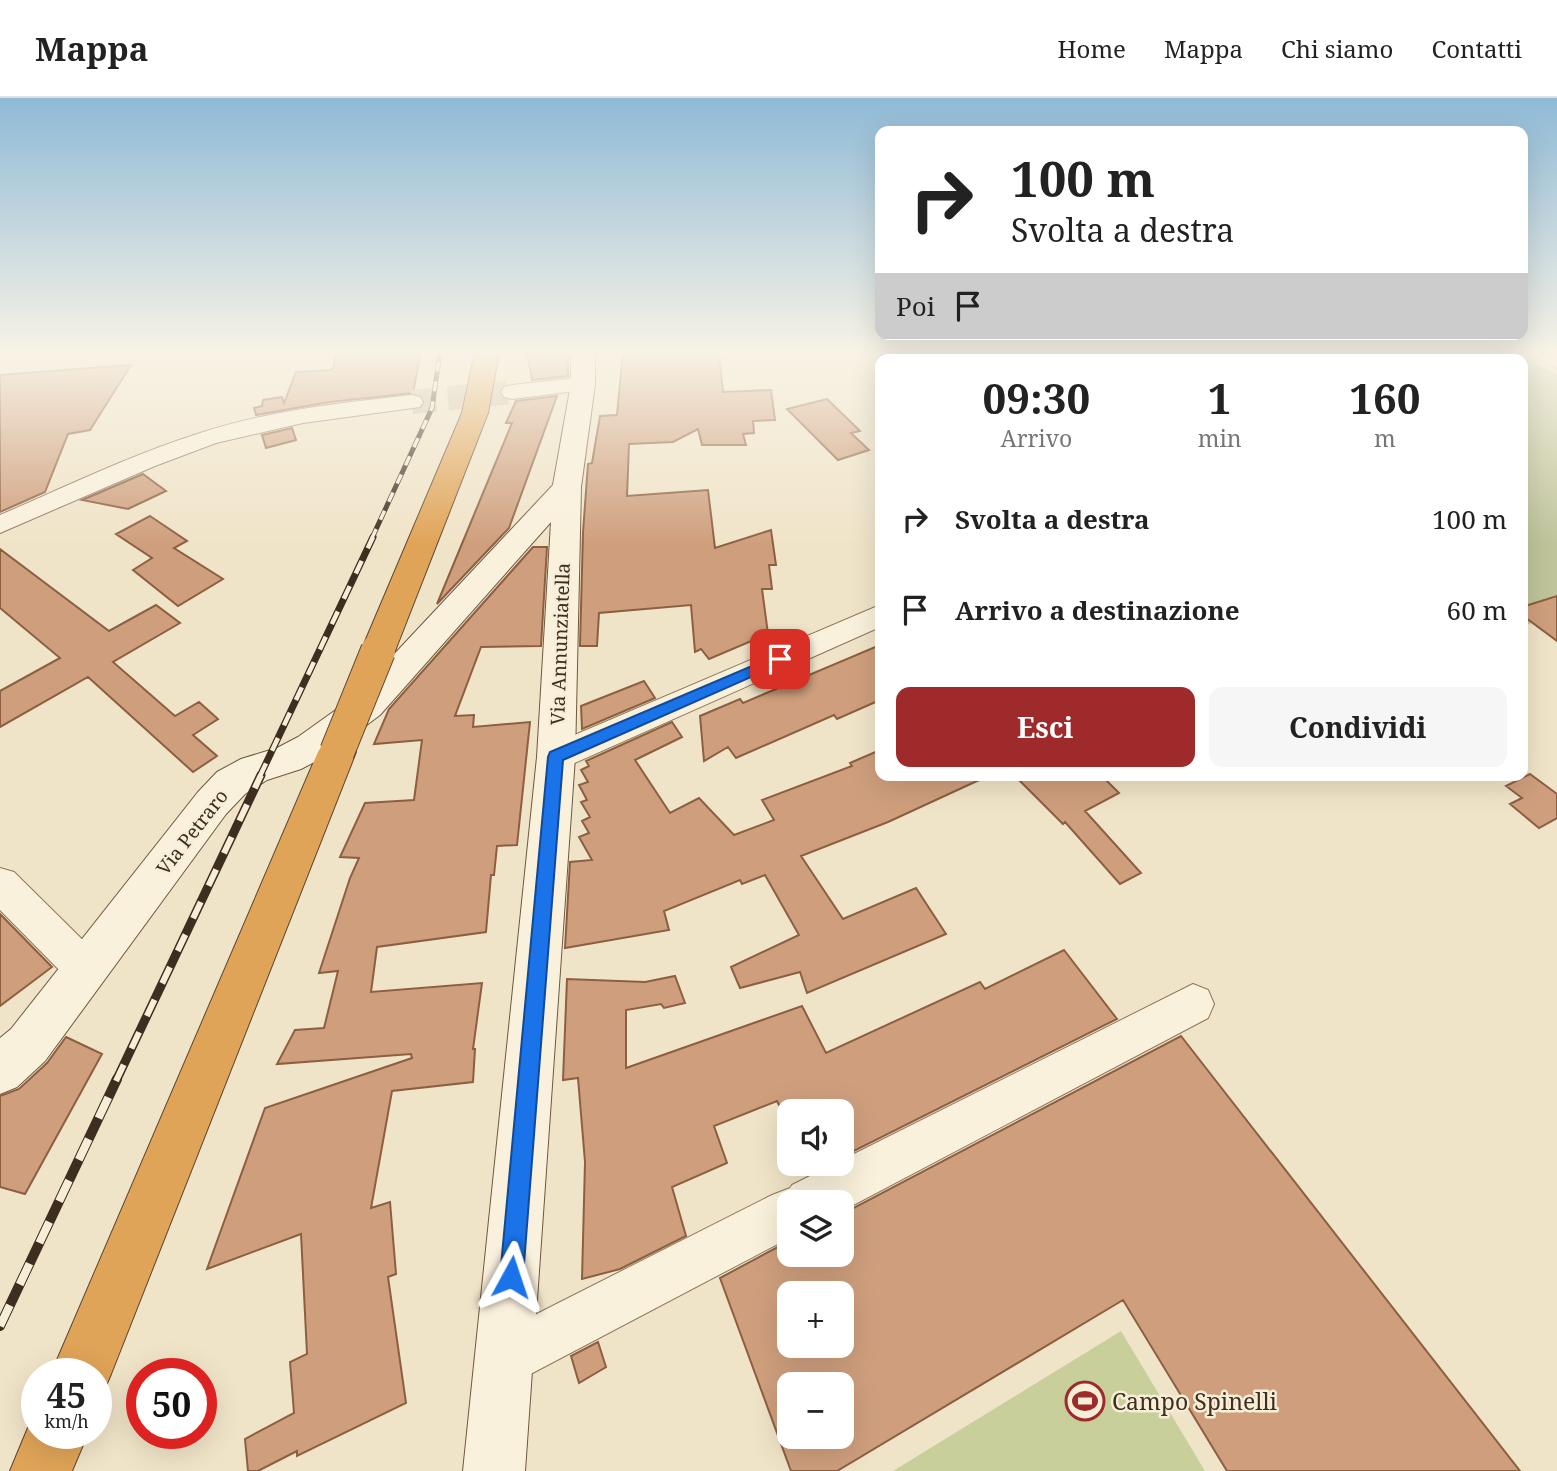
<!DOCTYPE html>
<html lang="it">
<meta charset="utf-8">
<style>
:root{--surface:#fff;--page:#f6f6f6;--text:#222;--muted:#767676;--line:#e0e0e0;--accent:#9e2a2b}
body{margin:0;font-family:"Noto Serif",serif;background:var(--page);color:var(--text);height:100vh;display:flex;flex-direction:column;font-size:26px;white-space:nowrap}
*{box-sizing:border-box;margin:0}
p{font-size:23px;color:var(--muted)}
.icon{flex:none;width:38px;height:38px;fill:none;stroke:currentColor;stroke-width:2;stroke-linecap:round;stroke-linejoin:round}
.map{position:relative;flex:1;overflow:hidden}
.details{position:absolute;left:875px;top:256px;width:653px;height:427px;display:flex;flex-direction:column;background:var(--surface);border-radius:14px;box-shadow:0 7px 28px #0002}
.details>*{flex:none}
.banner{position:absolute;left:875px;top:28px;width:653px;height:214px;border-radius:14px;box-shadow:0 7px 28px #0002;background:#fff;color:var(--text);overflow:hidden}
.fabs{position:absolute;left:777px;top:1001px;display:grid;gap:14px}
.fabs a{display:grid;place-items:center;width:77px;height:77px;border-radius:14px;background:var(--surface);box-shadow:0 7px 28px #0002;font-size:35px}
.speed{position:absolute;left:21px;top:1260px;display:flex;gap:14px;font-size:35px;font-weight:700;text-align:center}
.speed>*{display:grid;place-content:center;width:91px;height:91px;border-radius:50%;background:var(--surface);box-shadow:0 7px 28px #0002;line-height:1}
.speed small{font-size:18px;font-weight:400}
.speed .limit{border:10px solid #d22;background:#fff;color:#111}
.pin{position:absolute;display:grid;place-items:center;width:60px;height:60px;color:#fff;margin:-30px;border-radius:14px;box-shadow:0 4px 10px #0006}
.me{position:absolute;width:77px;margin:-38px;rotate:5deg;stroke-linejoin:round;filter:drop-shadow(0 0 5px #0008)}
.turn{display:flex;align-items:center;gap:24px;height:147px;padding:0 21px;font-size:32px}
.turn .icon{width:91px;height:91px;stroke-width:2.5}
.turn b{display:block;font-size:49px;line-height:60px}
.then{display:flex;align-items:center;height:66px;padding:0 21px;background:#0003;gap:14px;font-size:26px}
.eta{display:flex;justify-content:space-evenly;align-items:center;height:119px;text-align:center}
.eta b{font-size:42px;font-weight:700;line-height:49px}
.cta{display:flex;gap:14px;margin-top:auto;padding:14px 21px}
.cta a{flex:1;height:80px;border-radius:14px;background:var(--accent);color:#fff;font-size:28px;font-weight:700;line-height:80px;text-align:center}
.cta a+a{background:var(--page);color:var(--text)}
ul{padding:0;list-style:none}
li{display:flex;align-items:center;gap:21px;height:91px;padding:0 21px}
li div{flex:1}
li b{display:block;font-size:26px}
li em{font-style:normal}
header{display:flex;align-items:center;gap:42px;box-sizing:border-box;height:98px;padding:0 35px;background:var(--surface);border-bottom:2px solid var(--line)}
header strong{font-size:33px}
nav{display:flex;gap:38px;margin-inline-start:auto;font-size:24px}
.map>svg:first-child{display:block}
.green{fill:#c9cf9b}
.cemetery{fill:#bfc49a}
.building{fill:#cf9f7d;stroke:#8d5f41;stroke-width:2;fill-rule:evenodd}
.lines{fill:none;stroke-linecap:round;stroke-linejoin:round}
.street-tunnel{stroke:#ccc0a6;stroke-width:24;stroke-dasharray:24 12;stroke-linecap:butt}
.lane-casing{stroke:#8d765c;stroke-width:1}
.street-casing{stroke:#8d765c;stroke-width:2}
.secondary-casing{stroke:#6f573f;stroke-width:2}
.highway-casing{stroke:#5b4430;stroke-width:2}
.lane{fill:#faf1dc;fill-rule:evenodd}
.street{fill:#faf1dc;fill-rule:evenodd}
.secondary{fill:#faf1dc;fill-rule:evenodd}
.highway{fill:#e0a458;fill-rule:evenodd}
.rail-far3-casing{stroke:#3d2e20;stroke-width:5}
.rail-far2-casing{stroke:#3d2e20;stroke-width:7}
.rail-far1-casing{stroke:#3d2e20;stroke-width:9}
.rail-casing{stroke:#3d2e20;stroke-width:10}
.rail-far3{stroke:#f7eed8;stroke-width:3.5;stroke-dasharray:10;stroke-linecap:butt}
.rail-far2{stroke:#f7eed8;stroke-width:4.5;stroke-dasharray:14;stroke-linecap:butt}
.rail-far1{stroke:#f7eed8;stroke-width:6;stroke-dasharray:18;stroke-linecap:butt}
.rail{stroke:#f7eed8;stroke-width:8;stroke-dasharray:23;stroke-linecap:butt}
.highway-bridge-casing{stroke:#5b4430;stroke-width:36;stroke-linecap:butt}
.highway-bridge{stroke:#e0a458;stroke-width:34}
.route{fill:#1a73e8;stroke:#114b97;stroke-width:2}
.labels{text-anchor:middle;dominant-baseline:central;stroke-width:5;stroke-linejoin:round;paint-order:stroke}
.street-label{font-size:19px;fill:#3d2e20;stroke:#f7eed8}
.near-poi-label{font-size:23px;fill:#3d2e20;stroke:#f7eed8;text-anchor:start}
</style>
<header>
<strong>Mappa</strong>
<nav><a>Home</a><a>Mappa</a><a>Chi siamo</a><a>Contatti</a></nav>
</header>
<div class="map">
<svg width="1557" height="1373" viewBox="0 0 1557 1373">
<rect width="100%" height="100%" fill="#f0e4c8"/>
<!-- green -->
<path class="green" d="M1121 1233 1205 1373H893Z"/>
<!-- cemetery -->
<path class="cemetery" d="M1403 254H1514L1557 276V516L1523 528 1522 261H1371Z"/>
<!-- building -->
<path class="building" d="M340 254H421L413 295 330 304 256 317 254 310 262 308 263 302 282 299 284 305 296 274 330 272 334 269 335 260 340 259Z
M527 254H566V258H568V278L532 282Z
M623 254H719L723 294 771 292 775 322 753 323 754 335 743 336 746 347H702L698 331 673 344 629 346 627 398 708 392 715 450 771 432 776 467H769L772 491H762L768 536 709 561 701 551 695 554 691 507 599 515 597 548H580L583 434 588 366 592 365 600 318 617 317Z
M131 267 90 332 68 336 45 394 0 414V277Z
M557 298 509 430 437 506 512 325H506L516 303Z
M827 301 860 333 851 335 869 352 838 362 787 311Z
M292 330 296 342 266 350 262 337Z
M143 376 166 393 128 411 82 402Z
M150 418 187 443 174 450 223 481 178 508 133 472 152 460 116 436Z
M533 449H547L541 548 481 549 455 618 474 617 473 629 530 624 517 747 497 748 494 777H491L486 834 377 849 371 894 482 885 473 951H475L473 984 392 993 371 1110 390 1104 396 1176 388 1179 406 1305 297 1358V1353L258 1373H248L245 1341 294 1315 290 1264 307 1256 301 1136 207 1171 265 1010 412 960 411 956 277 966 295 932 324 930 338 873 319 875 350 780 359 760 340 759 365 705 414 702 422 642 374 646 389 611Z
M0 451 109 533 156 507 180 525 113 564 175 618 199 604 218 621 193 637 217 658 193 674 88 579 0 629V593L60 560 0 510Z
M1557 498V543L1522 517V509Z
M880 547V602L837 621 834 617 736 660 728 649 704 663 700 618 740 601 743 605Z
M644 583 655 600 582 631 581 608Z
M672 624 682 639 635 662 670 715 699 700 734 737 774 722 762 702 852 668 850 665 880 652V677H990L888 724 801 758 843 821 916 790 946 836 807 895 800 874 740 890 731 869 799 837 765 777 742 786 740 782 664 813 669 832 565 850 570 764 592 762 579 739 589 735 582 723 590 719 581 704 587 702 579 687 588 684 581 672 589 668 586 663Z
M1530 676 1557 696V720L1539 730 1510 706 1522 700 1506 688Z
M1014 677H1101L1119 695 1085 713 1141 775 1120 786 1065 724 1063 726Z
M0 816 52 869 0 908Z
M1064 852 1117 921 842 1059V1013H782L777 1003 714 1028 727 1065 672 1089 686 1138 620 1171 582 1181 585 1064 578 980 563 982 567 881 645 884 675 878 685 905 664 910 661 906 626 912V970L802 908 826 955 980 884 985 891Z
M1181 938 1520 1373H1227L1123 1202 837 1373H791L720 1180 789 1143V1157H842V1116ZM789 1195H842V1248H789ZM789 1286H842V1339H789Z
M66 939 102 956 25 1096 0 1089V998L19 991 47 965Z
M598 1244 606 1269 579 1285 571 1258Z"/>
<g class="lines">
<!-- street-tunnel -->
<path class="street-tunnel" d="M412 304 512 294"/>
<defs>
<path id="lane" d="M1525 254H1538L1557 264V271Z"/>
<path id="street" d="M583 279 591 281 594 286 591 291 512 301 504 299 501 294 504 289 512 287Z
M412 297 420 299 423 304 420 309 303 325 216 345 155 368 0 435V417C65 389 129 358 197 336 266 313 340 305 412 297Z
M880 507V529L568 668 556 672 544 668 539 659 544 650Z
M0 770 14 774 100 859 106 872 100 885 86 891 72 885 0 812Z
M1193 886 1208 892 1214 906 1208 920 842 1113V1104H789V1140L523 1280 504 1288 485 1280 477 1261 485 1242 772 1097 790 1090 792 1087 834 1066H842V1062Z"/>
<path id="secondary" d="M571 254H595V286L581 389 575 659 525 1373H463L537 659 551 424 380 617 324 659 301 671 267 682 245 696 226 716 45 963 17 989 0 996V940L11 931 198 694 217 674 241 661 277 650 298 639 354 599 553 387 571 286Z"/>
<path id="highway" d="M475 254H499L488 315 395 553 390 561 378 565 366 561 361 553 462 315Z
M337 640 350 644 356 654 111 1276 102 1297 96 1299V1276H51L318 654 324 644Z
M35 1313 37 1335H88L72 1373H10Z"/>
</defs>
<!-- lane casing -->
<use href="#lane" class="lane-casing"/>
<!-- street casing -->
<use href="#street" class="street-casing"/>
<!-- secondary casing -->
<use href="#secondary" class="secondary-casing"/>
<!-- highway casing -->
<use href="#highway" class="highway-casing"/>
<!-- lane -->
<use href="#lane" class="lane"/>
<!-- street -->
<use href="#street" class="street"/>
<!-- secondary -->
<use href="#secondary" class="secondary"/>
<!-- highway -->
<use href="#highway" class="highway"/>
<defs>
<path id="rail-far3" d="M372 440 432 310 440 254"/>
<path id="rail-far2" d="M260 678 373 439"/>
<path id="rail-far1" d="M116 983 261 677"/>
<path id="rail" d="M0 1228 117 981"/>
</defs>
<!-- rail-far3 casing -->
<use href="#rail-far3" class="rail-far3-casing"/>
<!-- rail-far2 casing -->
<use href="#rail-far2" class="rail-far2-casing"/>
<!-- rail-far1 casing -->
<use href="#rail-far1" class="rail-far1-casing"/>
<!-- rail casing -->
<use href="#rail" class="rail-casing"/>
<!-- rail-far3 -->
<use href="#rail-far3" class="rail-far3"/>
<!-- rail-far2 -->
<use href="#rail-far2" class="rail-far2"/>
<!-- rail-far1 -->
<use href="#rail-far1" class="rail-far1"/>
<!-- rail -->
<use href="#rail" class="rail"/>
<defs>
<path id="highway-bridge" d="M337 654 378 553"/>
</defs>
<!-- highway-bridge casing -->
<use href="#highway-bridge" class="highway-bridge-casing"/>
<!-- highway-bridge -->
<use href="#highway-bridge" class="highway-bridge"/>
</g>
<!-- sky -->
<linearGradient id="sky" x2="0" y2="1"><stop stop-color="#8fbad6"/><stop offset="0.57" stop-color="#f8f3e6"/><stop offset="1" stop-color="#f8f3e6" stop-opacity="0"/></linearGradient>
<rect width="1557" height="446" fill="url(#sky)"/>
<!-- route -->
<path class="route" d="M780 556 787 561 785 564 563 662 523 1179 520 1187 511 1191 503 1187 500 1179 548 659 550 654Z"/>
<!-- icons -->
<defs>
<symbol id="stadium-ring" viewBox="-11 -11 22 22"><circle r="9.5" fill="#f7eed8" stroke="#9e2a2b" stroke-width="1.5"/><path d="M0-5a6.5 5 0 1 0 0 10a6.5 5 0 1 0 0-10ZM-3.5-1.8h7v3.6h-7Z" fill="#9e2a2b"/></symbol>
</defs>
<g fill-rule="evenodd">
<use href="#stadium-ring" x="1063" y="1281" width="44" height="44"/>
</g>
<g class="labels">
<!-- street labels -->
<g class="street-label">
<text transform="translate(560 546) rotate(-88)">Via Annunziatella</text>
<text transform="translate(192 734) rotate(-52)">Via Petraro</text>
</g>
<!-- near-poi labels -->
<g class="near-poi-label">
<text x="1112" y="1303">Campo Spinelli</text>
</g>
</g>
</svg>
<div class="fabs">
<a><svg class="icon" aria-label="sound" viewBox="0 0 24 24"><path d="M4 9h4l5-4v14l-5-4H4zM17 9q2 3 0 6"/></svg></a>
<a><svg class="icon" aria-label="layers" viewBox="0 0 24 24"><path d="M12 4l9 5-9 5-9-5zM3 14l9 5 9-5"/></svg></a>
<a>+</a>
<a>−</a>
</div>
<div class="speed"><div>45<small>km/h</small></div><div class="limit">50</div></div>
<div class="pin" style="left:780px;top:561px;background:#d93025"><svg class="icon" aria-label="arrive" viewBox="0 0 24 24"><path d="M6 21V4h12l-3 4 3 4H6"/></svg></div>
<svg class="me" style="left:511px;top:1179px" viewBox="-20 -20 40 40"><path d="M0-17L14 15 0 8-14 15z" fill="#1a73e8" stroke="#fff" stroke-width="4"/></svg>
<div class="banner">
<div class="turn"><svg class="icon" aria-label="right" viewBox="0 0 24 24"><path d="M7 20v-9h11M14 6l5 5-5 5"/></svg><div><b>100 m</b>Svolta a destra</div></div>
<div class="then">Poi<svg class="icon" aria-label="arrive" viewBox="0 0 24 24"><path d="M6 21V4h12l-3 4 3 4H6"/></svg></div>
</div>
<section class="details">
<div class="eta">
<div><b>09:30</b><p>Arrivo</p></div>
<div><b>1</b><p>min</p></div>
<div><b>160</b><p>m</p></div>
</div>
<ul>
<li><svg class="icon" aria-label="right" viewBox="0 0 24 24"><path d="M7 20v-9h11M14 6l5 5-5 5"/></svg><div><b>Svolta a destra</b></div><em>100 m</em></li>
<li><svg class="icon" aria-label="arrive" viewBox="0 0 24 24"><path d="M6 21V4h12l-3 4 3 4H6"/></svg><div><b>Arrivo a destinazione</b></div><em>60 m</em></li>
</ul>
<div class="cta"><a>Esci</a><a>Condividi</a></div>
</section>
</div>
